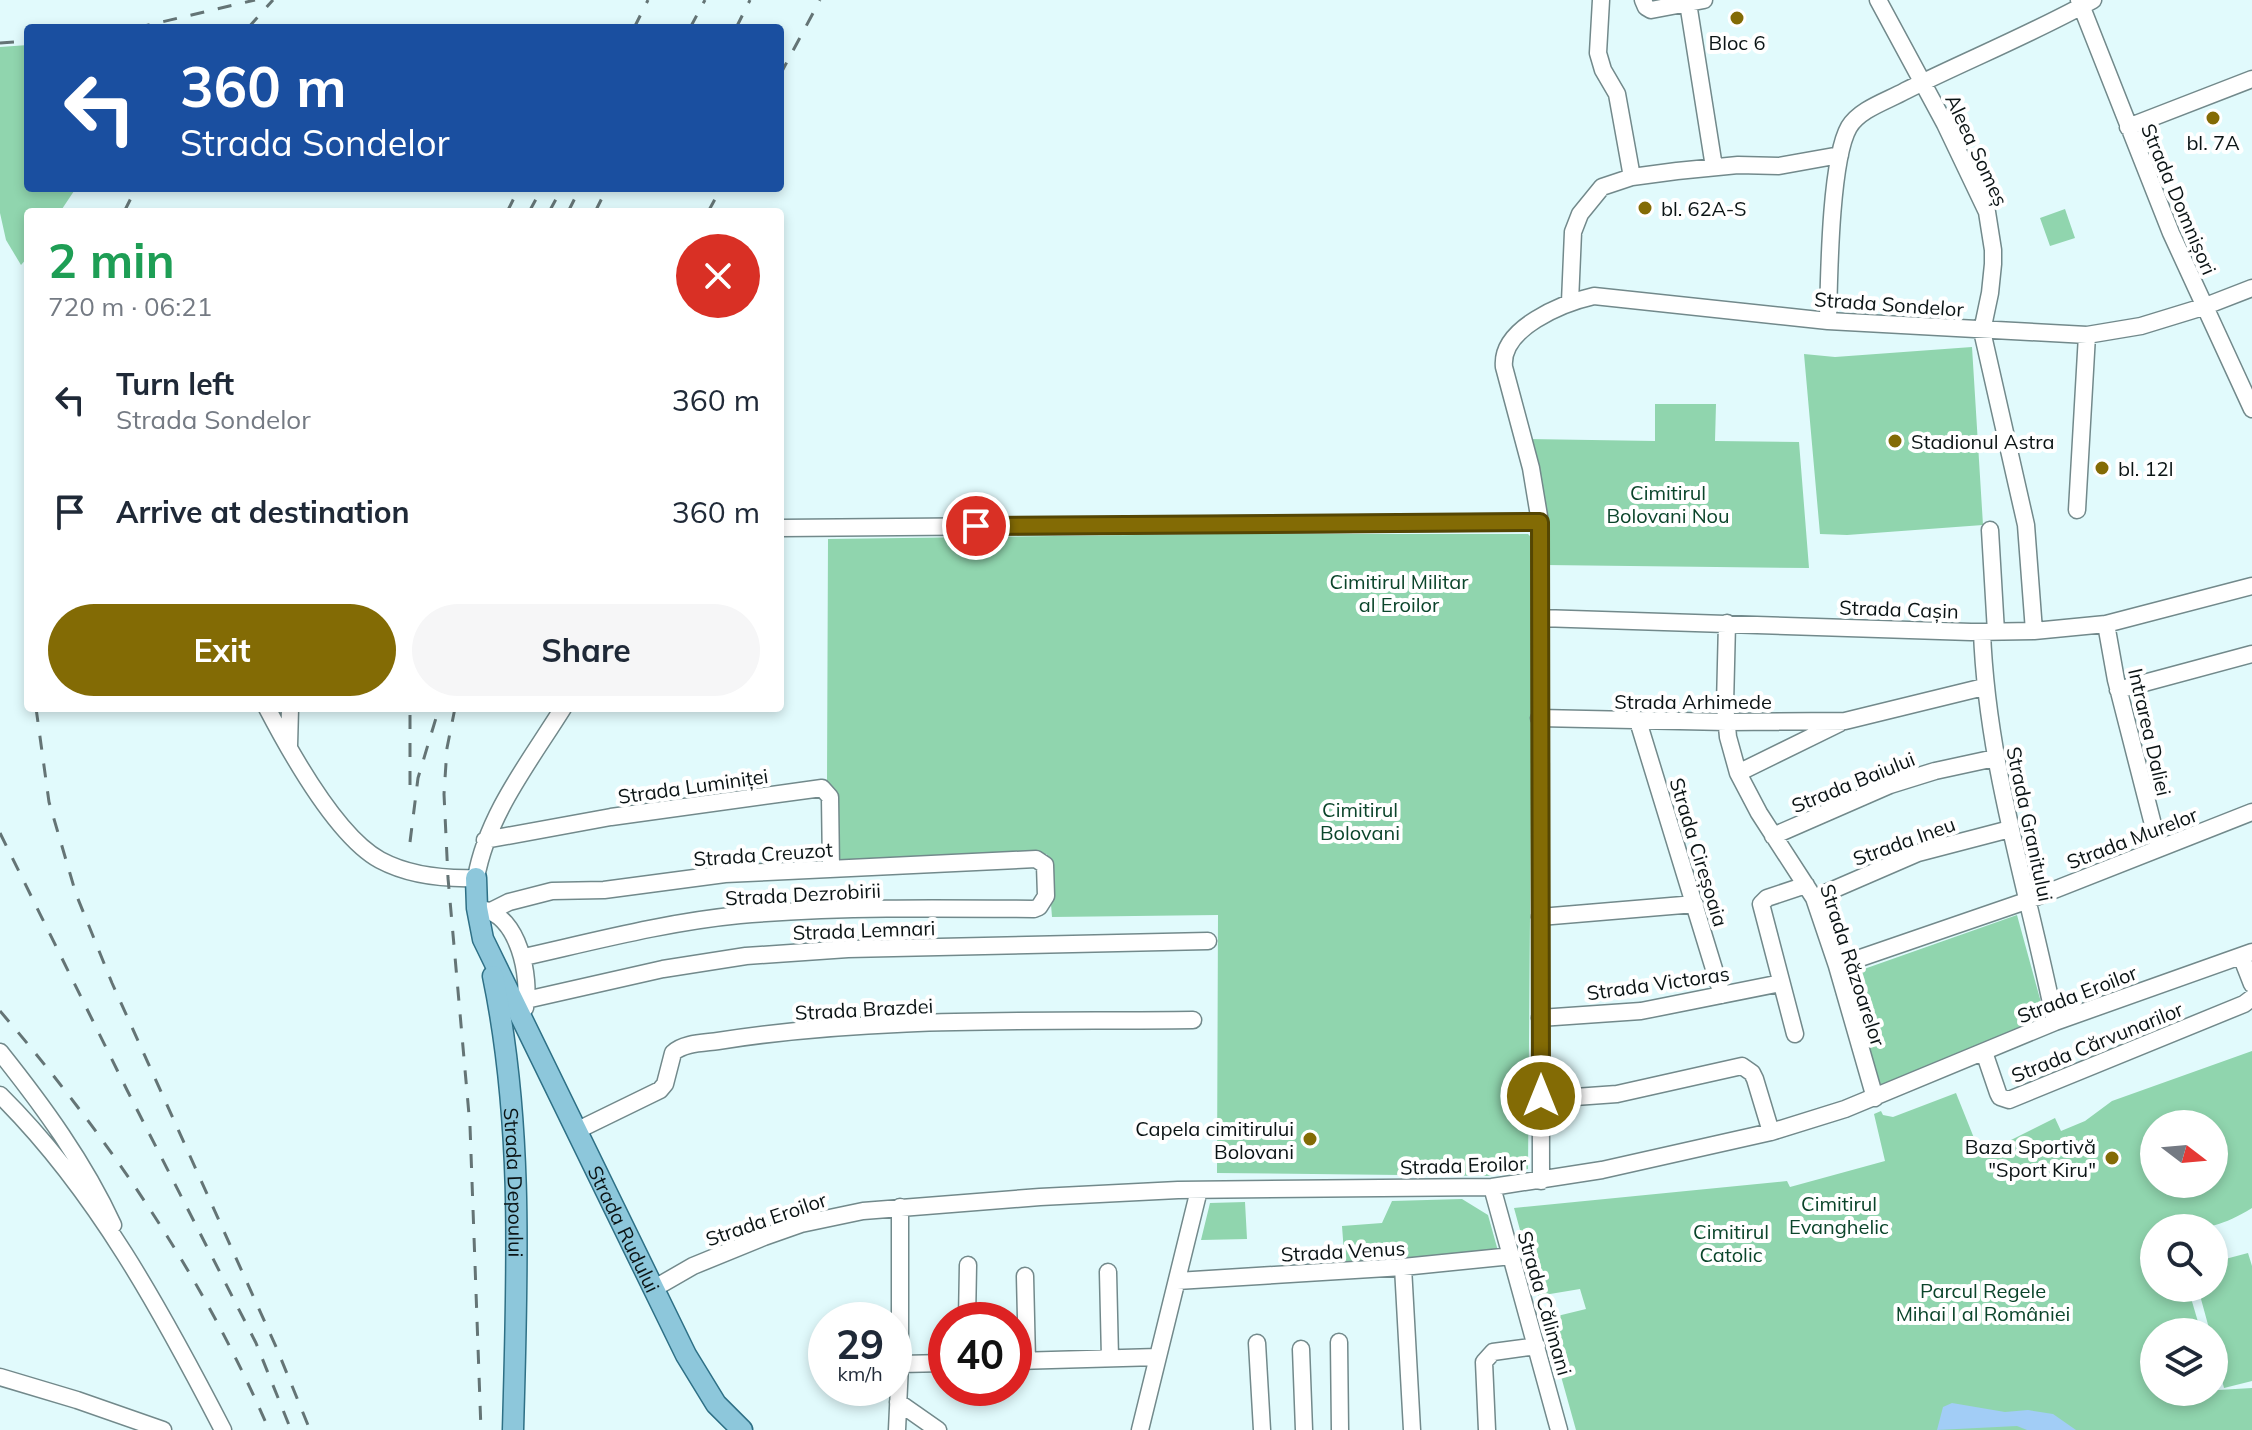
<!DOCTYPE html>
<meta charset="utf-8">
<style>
:root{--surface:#fff;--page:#f6f6f7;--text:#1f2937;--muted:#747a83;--accent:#836b05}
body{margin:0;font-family:Mulish,sans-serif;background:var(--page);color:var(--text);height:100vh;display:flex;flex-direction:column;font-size:30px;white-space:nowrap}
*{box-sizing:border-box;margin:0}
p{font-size:26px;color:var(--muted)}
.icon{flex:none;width:44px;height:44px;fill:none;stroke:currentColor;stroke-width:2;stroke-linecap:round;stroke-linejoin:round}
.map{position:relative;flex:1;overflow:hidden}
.details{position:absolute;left:24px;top:208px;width:760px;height:504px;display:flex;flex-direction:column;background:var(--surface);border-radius:8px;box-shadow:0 4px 12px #0003}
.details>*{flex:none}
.hud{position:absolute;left:24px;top:24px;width:760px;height:168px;border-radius:8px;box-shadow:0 4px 12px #0003;background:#1a4fa0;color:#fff;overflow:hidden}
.needle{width:52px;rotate:106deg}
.tools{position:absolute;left:2140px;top:1110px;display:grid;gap:16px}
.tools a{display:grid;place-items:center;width:88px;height:88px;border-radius:50%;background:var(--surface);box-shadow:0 4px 12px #0003;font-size:40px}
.speed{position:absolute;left:808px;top:1302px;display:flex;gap:16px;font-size:40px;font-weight:700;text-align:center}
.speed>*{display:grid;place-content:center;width:104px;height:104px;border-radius:50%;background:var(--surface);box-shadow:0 4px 12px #0003;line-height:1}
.speed small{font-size:20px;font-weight:400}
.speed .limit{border:12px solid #d22;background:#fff;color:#111}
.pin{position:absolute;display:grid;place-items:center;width:68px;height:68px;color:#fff;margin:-34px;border:4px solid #fff;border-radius:50%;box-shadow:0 2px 8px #0007}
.me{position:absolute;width:88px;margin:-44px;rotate:0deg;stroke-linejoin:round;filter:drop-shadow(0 0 6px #0008)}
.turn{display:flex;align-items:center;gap:28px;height:168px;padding:0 24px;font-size:36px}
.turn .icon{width:104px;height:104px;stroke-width:2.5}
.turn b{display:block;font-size:56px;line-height:68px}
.round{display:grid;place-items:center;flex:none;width:84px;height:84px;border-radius:42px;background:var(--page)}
.head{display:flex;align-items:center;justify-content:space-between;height:136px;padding:0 24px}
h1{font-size:48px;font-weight:700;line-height:60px;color:#1e9e55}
.button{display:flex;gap:16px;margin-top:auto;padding:16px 24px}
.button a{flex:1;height:92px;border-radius:48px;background:var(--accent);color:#fff;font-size:32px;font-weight:700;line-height:92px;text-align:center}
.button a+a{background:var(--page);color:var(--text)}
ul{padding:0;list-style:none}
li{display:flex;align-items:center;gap:24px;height:112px;padding:0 24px}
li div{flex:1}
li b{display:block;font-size:30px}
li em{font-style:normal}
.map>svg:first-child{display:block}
.green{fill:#90d5ae;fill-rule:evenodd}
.water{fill:#a2cdf6}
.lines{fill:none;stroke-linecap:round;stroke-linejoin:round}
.minor-casing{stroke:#72898b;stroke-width:19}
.major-casing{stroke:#2e7086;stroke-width:23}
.minor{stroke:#fff;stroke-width:16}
.major{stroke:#8dc7db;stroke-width:20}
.rail{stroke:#647475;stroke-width:3;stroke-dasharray:14 14;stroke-linecap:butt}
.route-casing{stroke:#554603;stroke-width:20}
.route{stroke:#836b05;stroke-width:14}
.poi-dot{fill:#836b05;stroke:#fff;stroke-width:3}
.labels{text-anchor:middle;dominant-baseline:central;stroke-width:8;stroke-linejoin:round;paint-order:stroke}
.poi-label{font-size:20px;fill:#0b1415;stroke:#fff;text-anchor:start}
.street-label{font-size:20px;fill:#0b1415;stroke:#fff}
.park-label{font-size:20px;fill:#0b452b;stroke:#fff}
</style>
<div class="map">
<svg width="2252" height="1430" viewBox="0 0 2252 1430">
<rect width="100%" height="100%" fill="#e1fafc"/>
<!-- green -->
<path class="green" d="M28 45V188H76L60 212H28V257L21 265 6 240 0 213V47Z
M2065 209 2075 238 2050 246 2040 218Z
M1972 347 1983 525 1847 535 1820 534 1804 354 1835 357Z
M1655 404H1716L1715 441 1799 442 1809 568 1545 565 1547 515 1545 498 1528 439 1655 441Z
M1217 534H1528L1533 539 1528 1169 1487 1176 1217 1173 1218 915 1052 917 1047 854 835 865 827 781 828 539Z
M2017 915 2045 1017 1879 1088 1847 975Z
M2252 1051V1208C2213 1232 2198 1228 2154 1228V1288H2188L2201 1332H2154V1392H2214V1377L2218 1390 2252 1388V1430H1576L1545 1319 1586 1309 1580 1289 1538 1296 1514 1208 1787 1181 1790 1187 1885 1161 1874 1114 1881 1111 1883 1115 1893 1117 1956 1093 1978 1148 1989 1151 2055 1118 2061 1131 2085 1121 2112 1101ZM2154 1124H2214V1184H2154Z
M1462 1199 1488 1215 1498 1251 1345 1266 1342 1226 1382 1223 1392 1201Z
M1245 1202 1247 1239 1201 1240 1210 1203Z
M2248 1253 2252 1266V1381L2224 1388 2214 1349V1332H2210L2198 1288H2214V1262Z"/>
<!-- water -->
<path class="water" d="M1952 1403 2005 1412 2028 1410 2053 1414 2076 1430H2027L2017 1426 1937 1430 1943 1407Z"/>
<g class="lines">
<defs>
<path id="minor" d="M1601 0 1598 53 1603 70 1617 94 1632 177
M1643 0 1646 7 1651 10 1704 0
M1878 0 1945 124 1987 212 1993 250V264L1990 293 1982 331 2026 525 2034 631
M2079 0 2171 233 2252 409
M1688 3 1714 167
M2128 127 2252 79
M1570 302 1573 232 1580 214 1602 187 1632 177 1677 171 1738 165 1779 166 1840 155
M1828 321C1829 279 1830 160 1849 127 1860 109 1887 101 1905 91 1967 60 2032 34 2093 0
M2077 510 2087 335
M780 528 1540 522
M1990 530 1996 632
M1540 618 1971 632 2034 631 2106 624 2252 586
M1727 623 1725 705 1728 737 1738 773 1759 813 1814 898 1837 966 1875 1098
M2106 624 2116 680 2159 848
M1982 632C1987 766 2029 892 2055 1022
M2118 690 2252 654
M267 708C290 752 336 836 380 860 408 875 444 879 476 878 487 815 530 761 563 708
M1539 718 1727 722 1845 721 1984 687
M1638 721 1722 995
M289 746 290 708
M1738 773 1840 723
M1773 836 1890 785 1935 771 1995 758
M485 840 611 817 822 788 830 797 831 869
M1814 898 1918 853 2010 829
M482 909C519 916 531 977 525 1008
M491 911 509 902 552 891 604 890 725 874 1036 859 1045 865 1046 896 1039 907 1034 909C936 908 837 907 740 915 667 922 595 941 524 957
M1540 917 1695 904
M2241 956 2252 984
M1837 966 2026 901 2252 812
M526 1000 663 969 746 956 848 949 1208 941
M1540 1018 1641 1011 1781 983
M1795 1034 1761 904 1767 898 1806 885
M0 1052C43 1106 84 1162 113 1225
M1984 1052 1998 1093 2000 1097 2009 1100 2244 1004 2252 998
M0 1095C96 1190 162 1312 223 1430
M1541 1096 1575 1097 1617 1094 1742 1066 1752 1073 1755 1079 1771 1132
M578 1130 660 1090 665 1084 673 1053C683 1043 704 1043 718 1041 875 1016 1035 1022 1193 1020
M1541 1181 1540 522 1531 468 1504 367C1500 328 1563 303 1594 296L1828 321 2087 335 2141 326 2203 307 2252 288
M1492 1187 1559 1430
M1403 1267 1412 1430
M1108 1272 1110 1358
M1025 1276 1027 1361
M1177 1281 1403 1267 1512 1256
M653 1289 693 1266 764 1237 801 1224 863 1211 1040 1197 1178 1190 1492 1187 1602 1170 1771 1132 1845 1109 2055 1022 2252 952
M967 1320 968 1265
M1339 1342 1340 1430
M1257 1343 1262 1430
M1301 1349 1304 1430
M1014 1361 1158 1357
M900 1364 946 1363
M0 1377 77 1400 163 1430
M898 1402 938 1430
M897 1430 900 1364V1207
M1140 1430 1199 1190
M1487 1430 1484 1362 1493 1352 1537 1346"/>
<g id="major">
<path id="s1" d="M476 878 477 908 483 939 686 1355 716 1404 742 1430"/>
<path id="s2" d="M493 976C524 1125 517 1278 513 1430"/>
</g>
</defs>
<!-- minor casing -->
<use href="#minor" class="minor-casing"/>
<!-- major casing -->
<use href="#major" class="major-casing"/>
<!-- minor -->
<use href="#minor" class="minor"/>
<!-- major -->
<use href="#major" class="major"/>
<!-- rail -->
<path class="rail" d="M136 28 255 0
M248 28 273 0
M634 28 648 0
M690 28 705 0
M736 28 750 0
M0 43 28 41
M780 75 820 0
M124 212 136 188
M507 212 519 188
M529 212 542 188
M549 212 562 188
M568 212 580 188
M595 212 607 188
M708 212 721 188
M28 564V670
M36 708 49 802 76 894 112 983 277 1349 310 1430
M455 708 447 748 444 794 448 878 470 1126 481 1430
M410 785V708
M0 833 127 1090 256 1343 291 1430
M410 842 418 778 439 708
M0 1011C109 1138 203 1276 269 1430"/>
</g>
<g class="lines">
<defs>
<path id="route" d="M976 526 1540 522 1541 1096"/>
</defs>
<!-- route casing -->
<use href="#route" class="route-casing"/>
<!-- route -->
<use href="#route" class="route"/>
</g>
<!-- markers -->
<g class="poi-dot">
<circle cx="1737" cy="18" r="8"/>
<circle cx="2213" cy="118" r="8"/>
<circle cx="1645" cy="208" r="8"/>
<circle cx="1895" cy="441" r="8"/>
<circle cx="2102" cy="468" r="8"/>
<circle cx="1310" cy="1139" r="8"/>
<circle cx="2112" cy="1158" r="8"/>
</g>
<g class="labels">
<!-- poi labels -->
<g class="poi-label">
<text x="1737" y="42" text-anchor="middle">Bloc 6</text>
<text x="2213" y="142" text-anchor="middle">bl. 7A</text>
<text x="1661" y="208">bl. 62A-S</text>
<text x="1911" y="441">Stadionul Astra</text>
<text x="2118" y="468">bl. 12I</text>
<text x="1294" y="1128" text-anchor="end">Capela cimitirului<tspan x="1294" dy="23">Bolovani</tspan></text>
<text x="2096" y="1146" text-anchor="end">Baza Sportivă<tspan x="2096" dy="23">"Sport Kiru"</tspan></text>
</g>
<!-- street labels -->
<g class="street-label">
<text transform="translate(1977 150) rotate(65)">Aleea Someș</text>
<text transform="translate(2179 199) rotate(67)">Strada Domnișori</text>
<text transform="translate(1889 304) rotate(4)">Strada Sondelor</text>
<text transform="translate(1899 609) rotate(2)">Strada Cașin</text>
<text x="1693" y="701">Strada Arhimede</text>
<text transform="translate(2150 732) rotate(77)">Intrarea Daliei</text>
<text transform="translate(1853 782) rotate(-22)">Strada Baiului</text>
<text transform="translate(693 786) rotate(-8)">Strada Luminiței</text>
<text transform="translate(2030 824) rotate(78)">Strada Granitului</text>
<text transform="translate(2132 838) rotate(-21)">Strada Murelor</text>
<text transform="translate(1904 841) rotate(-20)">Strada Ineu</text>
<text transform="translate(1699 852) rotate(73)">Strada Cireșoaia</text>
<text transform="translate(763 854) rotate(-4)">Strada Creuzot</text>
<text transform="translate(803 894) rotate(-3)">Strada Dezrobirii</text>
<text transform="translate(864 930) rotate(-2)">Strada Lemnari</text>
<text transform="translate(1853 965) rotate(72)">Strada Răzoarelor</text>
<text transform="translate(1658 983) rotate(-8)">Strada Victoras</text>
<text transform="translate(2077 994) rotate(-21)">Strada Eroilor</text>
<text transform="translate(864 1009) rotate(-3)">Strada Brazdei</text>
<text transform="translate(2097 1042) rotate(-22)">Strada Cărvunarilor</text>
<text transform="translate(1463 1165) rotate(-2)">Strada Eroilor</text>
<text stroke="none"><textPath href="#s2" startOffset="208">Strada Depoului</textPath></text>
<text transform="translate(766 1219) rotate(-19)">Strada Eroilor</text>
<text stroke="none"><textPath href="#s1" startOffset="384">Strada Rudului</textPath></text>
<text transform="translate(1343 1251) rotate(-3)">Strada Venus</text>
<text transform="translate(1545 1303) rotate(74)">Strada Călimani</text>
</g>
<!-- park labels -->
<g class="park-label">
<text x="1668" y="492">Cimitirul<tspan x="1668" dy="23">Bolovani Nou</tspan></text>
<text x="1399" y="581">Cimitirul Militar<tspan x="1399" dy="23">al Eroilor</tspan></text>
<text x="1360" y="809">Cimitirul<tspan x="1360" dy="23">Bolovani</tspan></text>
<text x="1839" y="1203">Cimitirul<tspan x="1839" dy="23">Evanghelic</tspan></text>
<text x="1731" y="1231">Cimitirul<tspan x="1731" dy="23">Catolic</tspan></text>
<text x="1983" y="1290">Parcul Regele<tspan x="1983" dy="23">Mihai I al României</tspan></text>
</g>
</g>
</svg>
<div class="tools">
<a><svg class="needle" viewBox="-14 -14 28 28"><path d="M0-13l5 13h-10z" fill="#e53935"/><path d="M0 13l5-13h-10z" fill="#747a83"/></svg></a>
<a><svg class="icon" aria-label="search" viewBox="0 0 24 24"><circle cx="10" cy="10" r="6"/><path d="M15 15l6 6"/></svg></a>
<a><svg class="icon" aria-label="layers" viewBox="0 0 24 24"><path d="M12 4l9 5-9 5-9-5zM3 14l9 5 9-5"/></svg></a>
</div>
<div class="speed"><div>29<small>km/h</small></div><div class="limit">40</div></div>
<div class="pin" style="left:976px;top:526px;background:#d93025"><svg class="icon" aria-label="arrive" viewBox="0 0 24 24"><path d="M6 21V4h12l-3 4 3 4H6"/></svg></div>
<svg class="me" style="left:1541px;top:1096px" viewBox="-20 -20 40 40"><circle r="17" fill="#836b05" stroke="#fff" stroke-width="3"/><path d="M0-11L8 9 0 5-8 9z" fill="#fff"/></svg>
<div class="hud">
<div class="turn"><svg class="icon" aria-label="left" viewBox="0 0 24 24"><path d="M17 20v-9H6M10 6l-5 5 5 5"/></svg><div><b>360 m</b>Strada Sondelor</div></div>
</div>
<section class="details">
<div class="head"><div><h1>2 min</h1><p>720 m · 06:21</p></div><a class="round" style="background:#d93025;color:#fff"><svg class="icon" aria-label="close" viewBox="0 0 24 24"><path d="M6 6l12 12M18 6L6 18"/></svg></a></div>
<ul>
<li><svg class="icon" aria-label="left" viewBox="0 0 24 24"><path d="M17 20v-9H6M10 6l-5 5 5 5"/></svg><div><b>Turn left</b><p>Strada Sondelor</p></div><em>360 m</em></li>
<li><svg class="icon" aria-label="arrive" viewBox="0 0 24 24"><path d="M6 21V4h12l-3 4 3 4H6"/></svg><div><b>Arrive at destination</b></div><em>360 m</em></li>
</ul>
<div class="button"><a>Exit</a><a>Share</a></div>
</section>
</div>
